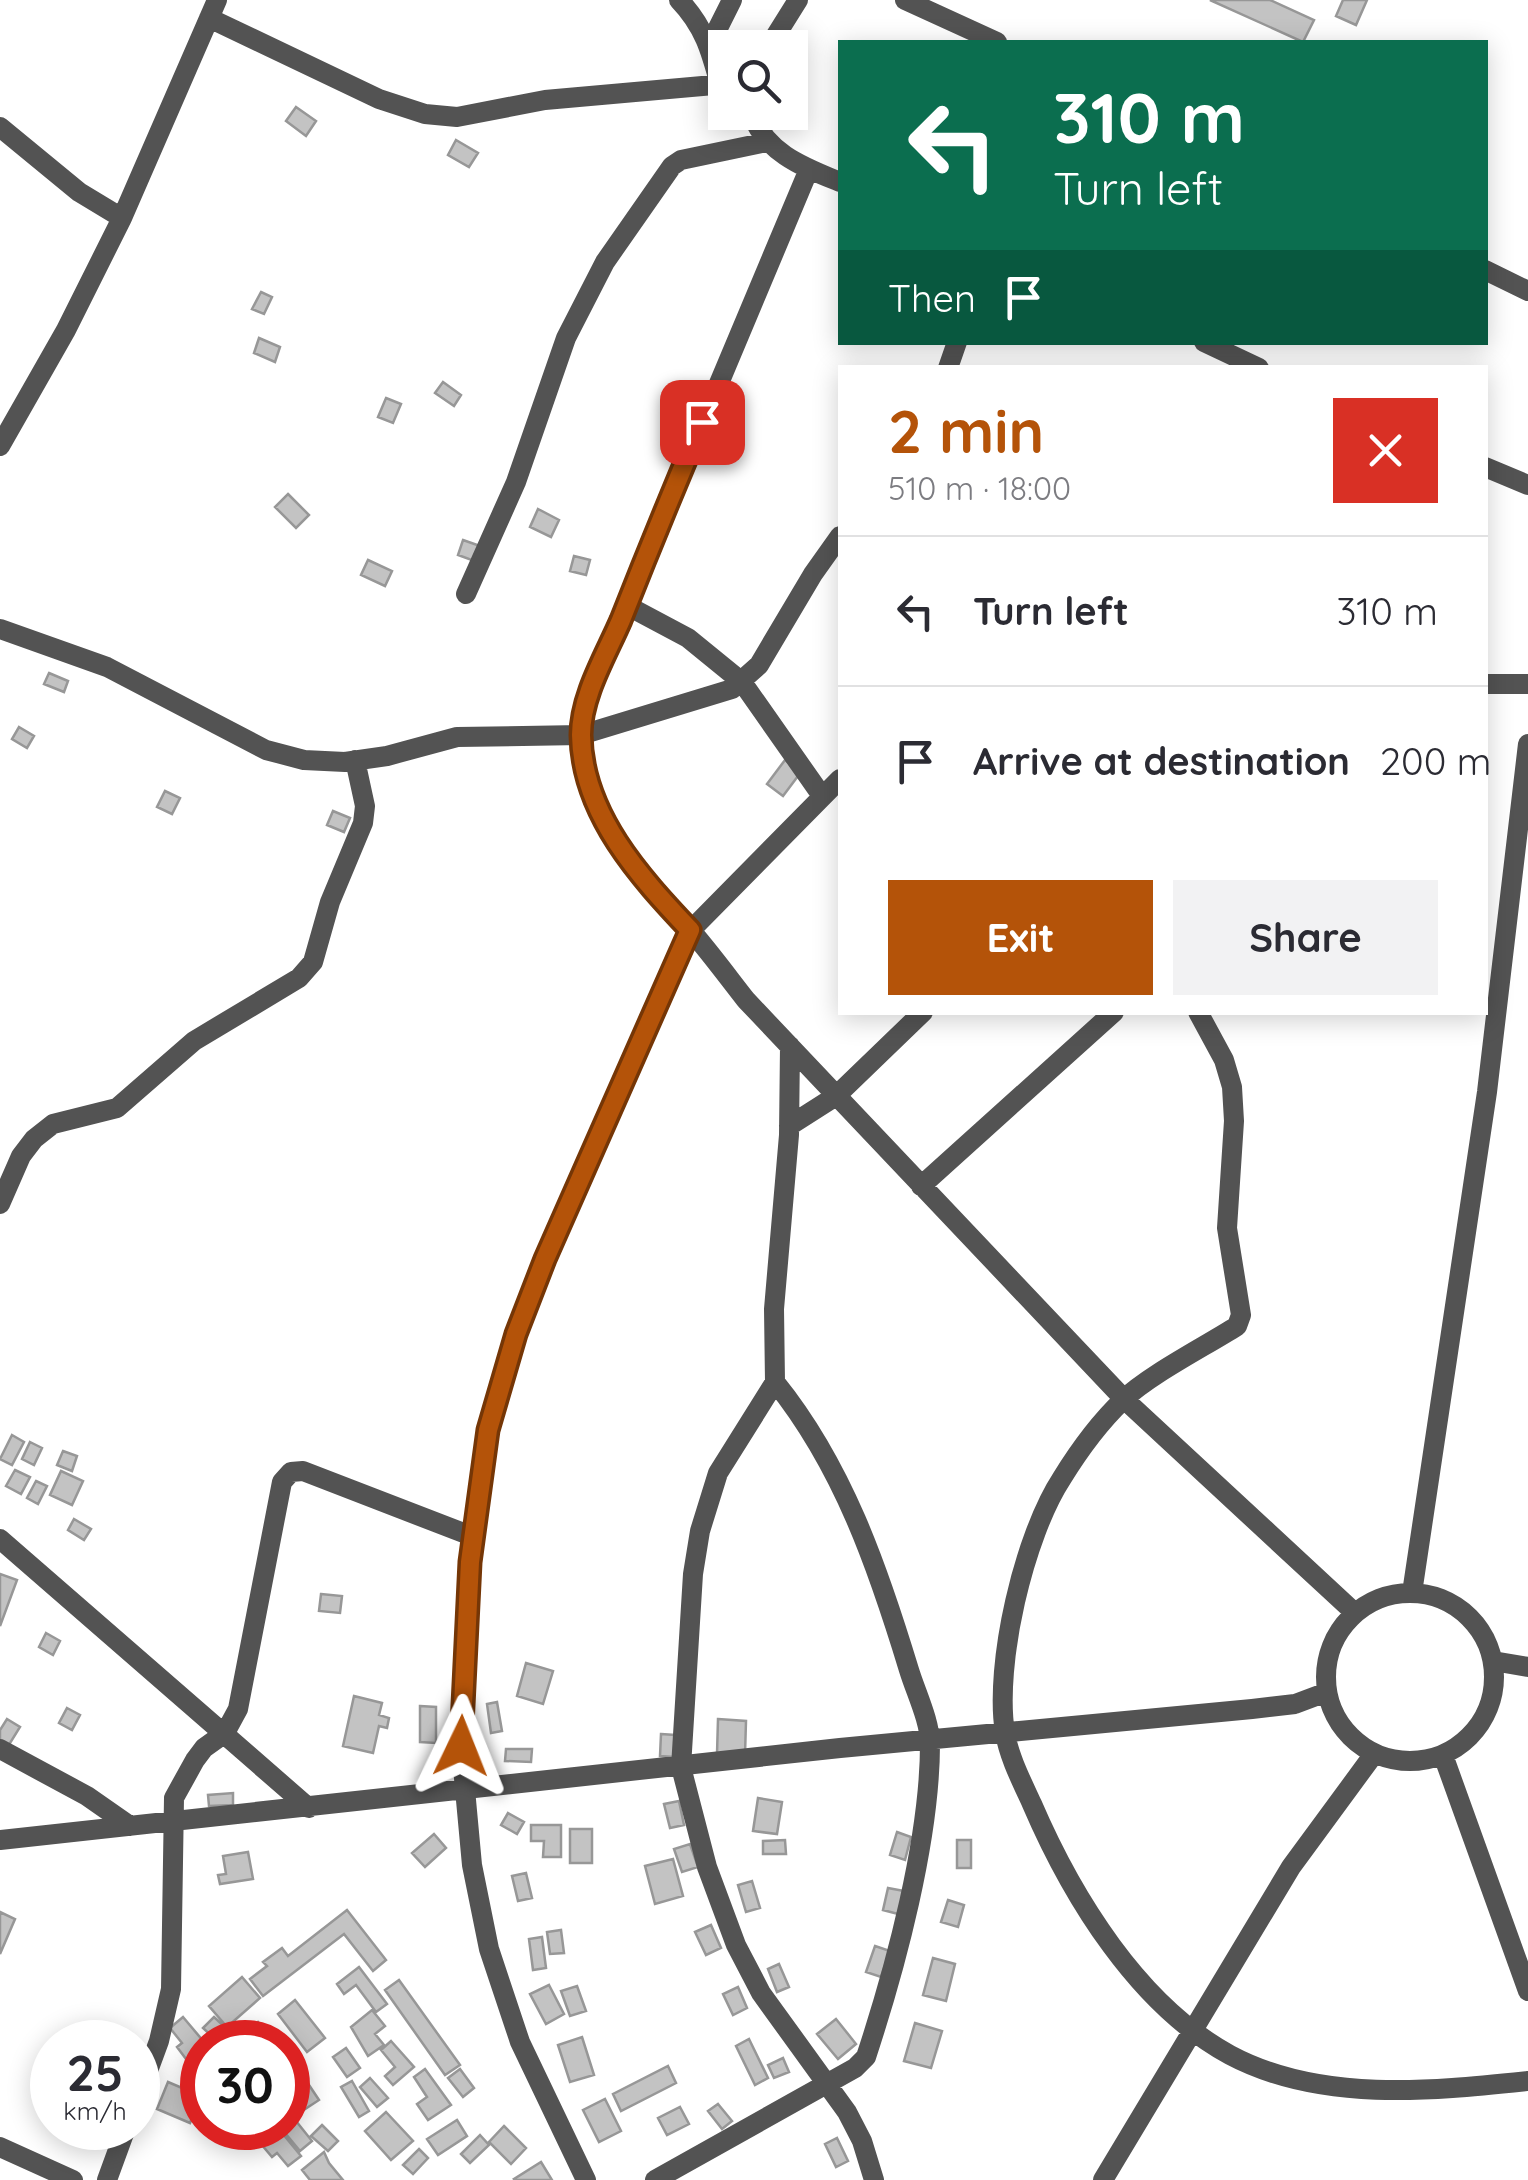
<!DOCTYPE html>
<meta charset="utf-8">
<style>
:root{--surface:#fff;--page:#f2f2f3;--text:#2b2b33;--muted:#7c7c81;--line:#e1e1e2;--accent:#b45309}
body{margin:0;font-family:Quicksand,sans-serif;background:var(--page);color:var(--text);height:100vh;display:flex;flex-direction:column;font-size:38px;white-space:nowrap}
*{box-sizing:border-box;margin:0}
p{font-size:32px;color:var(--muted)}
.icon{flex:none;width:55px;height:55px;fill:none;stroke:currentColor;stroke-width:2;stroke-linecap:round;stroke-linejoin:round}
.map{position:relative;flex:1;overflow:hidden}
.sheet{position:absolute;left:838px;top:365px;width:650px;height:650px;display:flex;flex-direction:column;background:var(--surface);border-radius:0px;box-shadow:0 5px 25px #0003}
.sheet>*{flex:none}
.top-card{position:absolute;left:838px;top:40px;width:650px;height:305px;border-radius:0px;box-shadow:0 5px 25px #0003;background:#0b6e4f;color:#fff;overflow:hidden}
.tools{position:absolute;left:708px;top:30px;display:grid;gap:20px}
.tools a{display:grid;place-items:center;width:100px;height:100px;border-radius:0px;background:var(--surface);box-shadow:0 5px 25px #0003;font-size:50px}
.speed{position:absolute;left:30px;top:2020px;display:flex;gap:20px;font-size:50px;font-weight:700;text-align:center}
.speed>*{display:grid;place-content:center;width:130px;height:130px;border-radius:50%;background:var(--surface);box-shadow:0 5px 25px #0003;line-height:1}
.speed small{font-size:25px;font-weight:400}
.speed .limit{border:15px solid #d22;background:#fff;color:#111}
.pin{position:absolute;display:grid;place-items:center;width:85px;height:85px;color:#fff;margin:-42px;border-radius:20px;box-shadow:0 5px 15px #0006}
.me{position:absolute;width:110px;margin:-55px;rotate:2deg;stroke-linejoin:round;filter:drop-shadow(0 0 8px #0008)}
.turn{display:flex;align-items:center;gap:35px;height:210px;padding:0 50px;font-size:45px}
.turn .icon{width:130px;height:130px;stroke-width:2.5}
.turn b{display:block;font-size:70px;line-height:85px}
.then{display:flex;align-items:center;height:95px;padding:0 50px;background:#0003;gap:20px;font-size:38px}
.round{display:grid;place-items:center;flex:none;width:105px;height:105px;border-radius:0px;background:var(--page)}
.headline{display:flex;align-items:center;justify-content:space-between;height:170px;padding:0 50px}
h1{font-size:60px;font-weight:700;line-height:75px;color:var(--accent)}
.cta{display:flex;gap:20px;margin-top:auto;padding:20px 50px}
.cta a{flex:1;height:115px;border-radius:0px;background:var(--accent);color:#fff;font-size:40px;font-weight:700;line-height:115px;text-align:center}
.cta a+a{background:var(--page);color:var(--text)}
ul{padding:0;list-style:none}
li{display:flex;align-items:center;gap:30px;height:150px;padding:0 50px;border-top:2px solid var(--line)}
li div{flex:1}
li b{display:block;font-size:38px}
li em{font-style:normal}
.map>svg:first-child{display:block}
.building{fill:#c3c3c3;stroke:#979797;stroke-width:2.5}
.lines{fill:none;stroke-linecap:round;stroke-linejoin:round}
.minor{stroke:#535353;stroke-width:20}
.route-casing{stroke:#753606;stroke-width:25}
.route{stroke:#b45309;stroke-width:18}
</style>
<div class="map">
<svg width="1528" height="2180" viewBox="0 0 1528 2180">
<rect width="100%" height="100%" fill="#fff"/>
<!-- building -->
<path class="building" d="M1210 0H1270L1314 20 1303 42Z
M1343 0H1367L1356 25 1336 16Z
M296 107 316 121 306 136 286 121Z
M456 140 478 153 469 167 448 155Z
M261 292 272 297 264 314 252 309Z
M259 338 280 347 275 362 254 353Z
M443 382 461 395 454 406 435 393Z
M386 398 401 404 393 423 378 417Z
M288 494 309 515 296 528 275 507Z
M538 509 559 520 551 537 530 527Z
M463 540 483 547 477 562 458 555Z
M574 556 590 560 586 575 570 571Z
M368 560 392 571 385 586 361 575Z
M49 673 68 681 64 692 44 684Z
M19 727 34 736 27 748 12 739Z
M785 760 801 772 783 796 767 784Z
M165 791 180 798 172 814 157 807Z
M333 811 350 818 344 832 327 825Z
M12 1435 24 1442 12 1465 0 1459Z
M30 1442 42 1448 34 1465 22 1459Z
M63 1451 77 1456 72 1471 57 1465Z
M15 1470 30 1477 21 1494 6 1486Z
M61 1471 83 1481 72 1505 50 1495Z
M36 1481 47 1486 38 1504 27 1498Z
M74 1519 91 1529 84 1540 68 1530Z
M0 1574 17 1580 0 1626Z
M321 1594 342 1596 340 1613 319 1611Z
M46 1633 60 1641 53 1655 39 1647Z
M526 1663 553 1671 543 1704 517 1696Z
M354 1696 382 1703 379 1715 389 1718 387 1728 379 1726 373 1753 343 1746Z
M497 1702 502 1731 491 1733 487 1704Z
M420 1706 436 1707V1743L420 1742Z
M67 1708 80 1715 72 1730 59 1723Z
M7 1719 20 1727 7 1748 0 1743V1730Z
M718 1719 746 1721 745 1755 717 1754Z
M661 1734 675 1735 674 1757 660 1756Z
M506 1749H532L531 1762 505 1761Z
M233 1793V1805L209 1806 208 1795Z
M758 1798 782 1802 777 1834 753 1831Z
M679 1801 684 1825 670 1828 664 1804Z
M508 1813 524 1822 517 1834 501 1825Z
M531 1825H561V1857H543L544 1841H531Z
M570 1829H592V1863H570Z
M897 1832 911 1837 905 1860 890 1855Z
M434 1834 446 1848 425 1867 412 1853Z
M785 1840 786 1854H763V1841Z
M957 1840H971V1868H957Z
M690 1844 698 1867 682 1872 674 1849Z
M248 1852 253 1879 220 1884 218 1875 226 1874 223 1856Z
M673 1859 683 1896 655 1904 645 1866Z
M526 1873 532 1898 518 1901 512 1876Z
M752 1881 760 1908 746 1912 738 1885Z
M888 1888 904 1891 898 1914 883 1910Z
M948 1900 964 1905 958 1927 941 1922Z
M347 1910 386 1960 373 1971 344 1934 263 1996 250 1979 267 1966 263 1962 282 1948 288 1956Z
M0 1912 15 1919 0 1954Z
M711 1925 721 1948 706 1955 695 1932Z
M561 1930 564 1953 550 1954 547 1932Z
M542 1937 546 1968 533 1970 529 1939Z
M875 1946 890 1951 881 1977 866 1972Z
M933 1958 955 1964 946 2001 923 1995Z
M779 1964 789 1987 777 1992 768 1969Z
M359 1967 387 2004 376 2012 356 1985 344 1994 337 1984Z
M242 1977 260 1998 227 2027 209 2006Z
M399 1980 460 2065 445 2075 385 1990Z
M549 1985 564 2014 546 2024 530 1994Z
M577 1986 586 2011 570 2016 561 1991Z
M738 1987 747 2008 733 2015 723 1994Z
M295 2000 325 2038 307 2052 278 2014Z
M372 2010 385 2026 375 2034 384 2045 368 2056 351 2027Z
M183 2017 204 2042 202 2065 195 2071 177 2047 182 2043 170 2028Z
M214 2017 241 2042H218L203 2028Z
M836 2019 856 2044 838 2059 817 2034Z
M258 2022 272 2039 245 2042 240 2037Z
M915 2023 942 2031 931 2068 904 2061Z
M582 2037 594 2075 570 2082 558 2045Z
M749 2039 768 2078 755 2085 736 2046Z
M391 2041 414 2067 393 2085 385 2076 395 2067 381 2050Z
M346 2048 360 2068 347 2077 333 2057Z
M783 2058 789 2072 774 2078 768 2065Z
M668 2066 676 2083 621 2111 613 2094Z
M425 2069 451 2105 428 2120 417 2104 427 2097 414 2077Z
M460 2069 474 2088 463 2097 448 2078Z
M370 2078 388 2098 377 2107 360 2087Z
M305 2079 319 2100 296 2115 288 2103V2090Z
M352 2081 369 2111 359 2117 341 2087Z
M168 2082 201 2096 190 2123 157 2109Z
M605 2099 621 2131 599 2142 583 2110Z
M718 2104 732 2121 722 2129 708 2111Z
M680 2107 689 2124 667 2135 658 2118Z
M288 2111 312 2141 300 2151 281 2128H288Z
M386 2112 413 2141 391 2160 365 2131Z
M457 2120 467 2136 438 2155 427 2139Z
M322 2125 338 2141 328 2151 311 2136Z
M504 2126 526 2148 511 2164 489 2142Z
M261 2128H278L301 2156 288 2166 277 2153 272 2157 256 2138 264 2132Z
M480 2135 489 2145 470 2163 461 2154Z
M837 2138 848 2161 836 2167 825 2144Z
M419 2149 428 2158 413 2174 403 2165Z
M324 2152 329 2163 343 2180H310L302 2170Z
M541 2162 552 2180H515L514 2179Z"/>
<g class="lines">
<!-- minor -->
<path class="minor" d="M679 0C704 26 711 51 720 85
M905 0 997 42
M209 18 379 99 425 114 457 117 545 100 725 84
M710 44 732 0
M768 48 798 0
M751 112C765 153 803 167 840 182
M0 127 79 192 122 218
M809 169 597 674C591 693 581 715 581 735 581 818 644 874 693 933 711 954 728 977 746 1000L1124 1399 1355 1613
M1485 270 1528 291
M1204 342 1259 368
M948 368 957 342
M0 446 66 330 122 218 217 0
M1485 467 1528 485
M466 594 516 482 566 338 605 262 672 166 681 160 767 142
M626 605 688 638 742 682 822 796
M0 629 107 667 266 750 304 760 345 762 387 756 457 737 581 735 732 689 759 665 813 574 840 536
M1485 684H1528
M1198 1012 1224 1060 1232 1087 1234 1121 1227 1228 1241 1315 1237 1326C1204 1347 1149 1375 1123 1400 1101 1421 1078 1452 1062 1478 1024 1536 994 1664 1005 1733 1009 1757 1022 1782 1032 1804 1072 1897 1138 2005 1230 2055 1320 2103 1432 2091 1528 2081
M790 1046 789 1135 774 1309 775 1382 718 1473 700 1531 693 1574 681 1767 707 1867 736 1945 761 1993 847 2112 862 2141 874 2180
M789 1126 836 1096 923 1012
M921 1186 1114 1012
M0 1204 21 1156 34 1139 53 1124 117 1108 194 1041 299 978 313 962 330 902 363 823 365 806 355 760
M0 1539 309 1808
M1326 1677a84 84 0 1 1 168 0a84 84 0 1 1-168 0Z
M1412 1593 1487 1092 1528 744
M1493 1661 1528 1667
M0 1749 87 1796 130 1826
M1443 1755 1528 1991
M0 1840 840 1748 1252 1709 1295 1704 1327 1692
M138 2098 159 2041 171 1989 174 1798 195 1760 204 1748 225 1733 238 1709 282 1482 291 1472 303 1471 474 1537
M0 2147 73 2180
M107 2180 126 2128
M586 2180 520 2042 489 1949 472 1865 461 1746 464 1670 471 1562 488 1430 516 1334 545 1259 691 930 840 779
M655 2180 855 2068 866 2057C896 1966 930 1839 930 1744 930 1721 916 1693 909 1670 878 1568 843 1466 775 1382
M1103 2180 1291 1867 1374 1754"/>
</g>
<g class="lines">
<defs>
<path id="route" d="M461 1746 470 1562 488 1430 516 1334 545 1259 690 930C640 877 582 814 581 735 581 696 606 655 621 620 647 554 674 488 702 422"/>
</defs>
<!-- route casing -->
<use href="#route" class="route-casing"/>
<!-- route -->
<use href="#route" class="route"/>
</g>
</svg>
<div class="tools">
<a><svg class="icon" aria-label="search" viewBox="0 0 24 24"><circle cx="10" cy="10" r="6"/><path d="M15 15l6 6"/></svg></a>
</div>
<div class="speed"><div>25<small>km/h</small></div><div class="limit">30</div></div>
<div class="pin" style="left:702px;top:422px;background:#d93025"><svg class="icon" aria-label="arrive" viewBox="0 0 24 24"><path d="M6 21V4h12l-3 4 3 4H6"/></svg></div>
<svg class="me" style="left:461px;top:1746px" viewBox="-20 -20 40 40"><path d="M0-17L14 15 0 8-14 15z" fill="#b45309" stroke="#fff" stroke-width="4"/></svg>
<div class="top-card">
<div class="turn"><svg class="icon" aria-label="left" viewBox="0 0 24 24"><path d="M17 20v-9H6M10 6l-5 5 5 5"/></svg><div><b>310 m</b>Turn left</div></div>
<div class="then">Then<svg class="icon" aria-label="arrive" viewBox="0 0 24 24"><path d="M6 21V4h12l-3 4 3 4H6"/></svg></div>
</div>
<section class="sheet">
<div class="headline"><div><h1>2 min</h1><p>510 m · 18:00</p></div><a class="round" style="background:#d93025;color:#fff"><svg class="icon" aria-label="close" viewBox="0 0 24 24"><path d="M6 6l12 12M18 6L6 18"/></svg></a></div>
<ul>
<li><svg class="icon" aria-label="left" viewBox="0 0 24 24"><path d="M17 20v-9H6M10 6l-5 5 5 5"/></svg><div><b>Turn left</b></div><em>310 m</em></li>
<li><svg class="icon" aria-label="arrive" viewBox="0 0 24 24"><path d="M6 21V4h12l-3 4 3 4H6"/></svg><div><b>Arrive at destination</b></div><em>200 m</em></li>
</ul>
<div class="cta"><a>Exit</a><a>Share</a></div>
</section>
</div>
